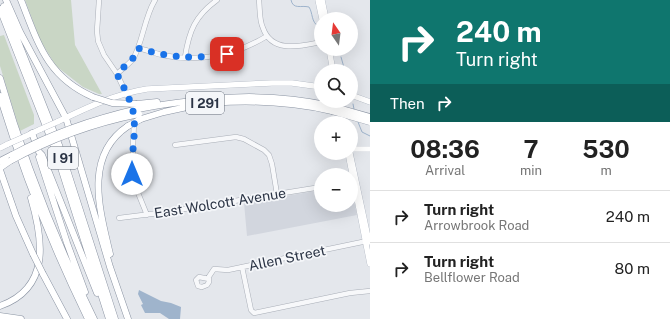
<!DOCTYPE html>
<meta charset="utf-8">
<style>
:root{--surface:#fff;--page:#f2f2f2;--text:#222;--muted:#767676;--line:#e0e0e0}
body{margin:0;font-family:"Public Sans",sans-serif;background:var(--page);color:var(--text);height:100vh;display:flex;flex-direction:column;font-size:15px;white-space:nowrap}
*{box-sizing:border-box;margin:0}
p{font-size:13px;color:var(--muted)}
.icon{flex:none;width:22px;height:22px;fill:none;stroke:currentColor;stroke-width:2;stroke-linecap:round;stroke-linejoin:round}
.map{position:relative;flex:1;overflow:hidden}
.side{display:flex;flex-direction:column;background:var(--surface);width:300px}
.side>*{flex:none}
.top-card{background:#0f766e;color:#fff;overflow:hidden}
.needle{width:26px;rotate:346deg}
.fabs{position:absolute;left:314px;top:12px;display:grid;gap:8px}
.fabs a{display:grid;place-items:center;width:44px;height:44px;border-radius:50%;background:var(--surface);box-shadow:0 4px 16px #0002;font-size:20px}
.pin{position:absolute;display:grid;place-items:center;width:34px;height:34px;color:#fff;margin:-17px;border-radius:8px;box-shadow:0 2px 6px #0006}
.me{position:absolute;width:44px;margin:-22px;rotate:0deg;stroke-linejoin:round;filter:drop-shadow(0 0 3px #0008)}
.turn{display:flex;align-items:center;gap:14px;height:84px;padding:0 20px;font-size:18px}
.turn .icon{width:52px;height:52px;stroke-width:2.5}
.turn b{display:block;font-size:28px;line-height:34px}
.then{display:flex;align-items:center;height:38px;padding:0 20px;background:#0003;gap:8px;font-size:15px}
.eta{display:flex;justify-content:space-evenly;align-items:center;height:68px;text-align:center}
.eta b{font-size:24px;font-weight:700;line-height:28px}
ul{padding:0;list-style:none}
li{display:flex;align-items:center;gap:12px;height:52px;padding:0 20px;border-top:1px solid var(--line)}
li div{flex:1}
li b{display:block;font-size:15px}
li em{font-style:normal}
main{display:flex;flex:1;min-height:0}
.map>svg:first-child{display:block}
.built{fill:#d2d6de}
.green{fill:#c9d6c5}
.water{fill:#9fb4cc}
.lines{fill:none;stroke-linecap:round;stroke-linejoin:round}
.stream{stroke:#9fb4cc;stroke-width:1}
.minor-casing{stroke:#a9aeb7;stroke-width:5.5}
.major-casing{stroke:#a3abb8;stroke-width:6}
.highway-casing{stroke:#8b94a3;stroke-width:7}
.minor{stroke:#f7f8fa;stroke-width:4.5}
.major{stroke:#fff;stroke-width:5.5}
.highway{stroke:#fff;stroke-width:6}
.major-bridge-casing{stroke:#a3abb8;stroke-width:6;stroke-linecap:butt}
.highway-bridge-casing{stroke:#8b94a3;stroke-width:7;stroke-linecap:butt}
.major-bridge{stroke:#fff;stroke-width:5.5}
.highway-bridge{stroke:#fff;stroke-width:6}
.route{stroke:#1a73e8;stroke-width:7;stroke-dasharray:0 12.6}
.labels{text-anchor:middle;dominant-baseline:central;stroke-width:3.5;stroke-linejoin:round;paint-order:stroke}
.shield{fill:#f4f6f9;stroke:#676e7b;stroke-width:1}
.shield-label{font-size:13px;font-weight:bold;fill:#2b3445}
.street-label{font-size:14px;fill:#2b3445;stroke:#f4f6f9}
</style>
<main>
<div class="map">
<svg width="370" height="319" viewBox="0 0 370 319">
<rect width="100%" height="100%" fill="#e4e7ec"/>
<!-- built -->
<path class="built" d="M351 186 357 215 247 236 244 203 321 190V205H351Z"/>
<!-- green -->
<path class="green" d="M25 0H71L75 45 102 94H99L83 87 56 66 40 40Z
M4 35 34 115V124L20 131 0 66V36Z"/>
<!-- water -->
<path class="water" d="M139 290 161 301 171 303 181 307 180 319H169L160 313H145L141 305 143 304 138 294Z"/>
<g class="lines">
<!-- stream -->
<path class="stream" d="M291 0C293 10 301 5 309 7 313 13 311 22 318 26
M341 57 345 71
M353 104 354 109
M358 122 362 132 370 136"/>
<defs>
<path id="minor" d="M99 0 97 31 98 41 104 55 117 74 132 106
M259 0C260 9 259 20 263 28 272 54 301 46 321 42
M138 48C146 50 154 53 162 55 198 63 236 55 267 36
M185 57C189 31 195 16 217 0
M117 74C122 69 128 65 133 59 143 42 144 18 155 0
M134 121 132 173 134 183 147 215
M175 145 236 137 244 139 264 150 269 155 272 164 277 194
M119 218 159 213 321 187
M242 267 251 310 254 313 350 293 370 291
M199 277 209 279V282L207 285 202 287 198 286 196 280Z
M208 278 214 269 228 270 367 241"/>
<path id="major" d="M318 0 322 19
M322 0 326 19
M329 49 333 71
M351 95 370 102
M338 101 343 123
M57 122C86 108 115 94 147 89L272 83H292L321 87
M24 137 41 129
M0 148 8 144
M351 149H370
M348 153 370 264
M350 153 369 242"/>
<path id="highway" d="M6 0 20 32 66 118 110 267 128 319
M21 0C38 43 47 77 93 97
M4 6 59 145 115 319
M0 9 56 152 109 319
M0 78C24 161 56 242 94 319
M0 96C23 173 53 247 88 319
M137 104 157 102
M184 106C233 99 283 100 332 111
M138 109C204 97 265 91 331 106
M141 119 164 112 187 107
M32 133 39 152 42 155 97 293
M39 157 67 243 85 292
M0 161 12 155
M0 168 10 161
M0 170 16 216 33 254
M110 254C100 211 83 156 128 126
M43 274 67 319
M0 306C51 288 43 239 31 198
M0 316 21 319"/>
</defs>
<!-- minor casing -->
<use href="#minor" class="minor-casing"/>
<!-- major casing -->
<use href="#major" class="major-casing"/>
<!-- highway casing -->
<use href="#highway" class="highway-casing"/>
<!-- minor -->
<use href="#minor" class="minor"/>
<!-- major -->
<use href="#major" class="major"/>
<!-- highway -->
<use href="#highway" class="highway"/>
<defs>
<path id="major-bridge" d="M41 129 57 122
M8 144 24 137"/>
<path id="highway-bridge" d="M93 97 112 103 137 104
M331 106 370 117
M332 111 370 122
M128 126 141 119
M12 155C51 134 94 119 138 109
M10 161C50 139 94 123 139 114
M33 254 43 274"/>
</defs>
<!-- major-bridge casing -->
<use href="#major-bridge" class="major-bridge-casing"/>
<!-- highway-bridge casing -->
<use href="#highway-bridge" class="highway-bridge-casing"/>
<!-- major-bridge -->
<use href="#major-bridge" class="major-bridge"/>
<!-- highway-bridge -->
<use href="#highway-bridge" class="highway-bridge"/>
</g>
<g class="lines">
<!-- route -->
<path class="route" d="M132 174C131 153 137 132 133 111 130 98 123 86 117 74L133 58 138 48C170 58 194 59 227 54"/>
</g>
<g class="labels">
<!-- shield labels -->
<g class="shield">
<rect x="186" y="92" width="38" height="22" rx="3"/>
<rect x="48" y="147" width="30" height="22" rx="3"/>
</g>
<g class="shield-label">
<text x="205" y="103">I 291</text>
<text x="63" y="158">I 91</text>
</g>
<!-- street labels -->
<g class="street-label">
<text transform="translate(220 203) rotate(-9)">East Wolcott Avenue</text>
<text transform="translate(287 258) rotate(-12)">Allen Street</text>
</g>
</g>
</svg>
<div class="fabs">
<a><svg class="needle" viewBox="-14 -14 28 28"><path d="M0-13l5 13h-10z" fill="#e53935"/><path d="M0 13l5-13h-10z" fill="#767676"/></svg></a>
<a><svg class="icon" aria-label="search" viewBox="0 0 24 24"><circle cx="10" cy="10" r="6"/><path d="M15 15l6 6"/></svg></a>
<a>+</a>
<a>−</a>
</div>
<div class="pin" style="left:227px;top:54px;background:#d93025"><svg class="icon" aria-label="arrive" viewBox="0 0 24 24"><path d="M6 21V4h12l-3 4 3 4H6"/></svg></div>
<svg class="me" style="left:132px;top:174px" viewBox="-20 -20 40 40"><circle r="19" fill="#fff"/><path d="M0-13L10 11 0 6-10 11z" fill="#1a73e8"/></svg>
</div>
<section class="side">
<div class="top-card">
<div class="turn"><svg class="icon" aria-label="right" viewBox="0 0 24 24"><path d="M7 20v-9h11M14 6l5 5-5 5"/></svg><div><b>240 m</b>Turn right</div></div>
<div class="then">Then<svg class="icon" aria-label="right" viewBox="0 0 24 24"><path d="M7 20v-9h11M14 6l5 5-5 5"/></svg></div>
</div>
<div class="eta">
<div><b>08:36</b><p>Arrival</p></div>
<div><b>7</b><p>min</p></div>
<div><b>530</b><p>m</p></div>
</div>
<ul>
<li><svg class="icon" aria-label="right" viewBox="0 0 24 24"><path d="M7 20v-9h11M14 6l5 5-5 5"/></svg><div><b>Turn right</b><p>Arrowbrook Road</p></div><em>240 m</em></li>
<li><svg class="icon" aria-label="right" viewBox="0 0 24 24"><path d="M7 20v-9h11M14 6l5 5-5 5"/></svg><div><b>Turn right</b><p>Bellflower Road</p></div><em>80 m</em></li>
</ul>
</section>
</main>
